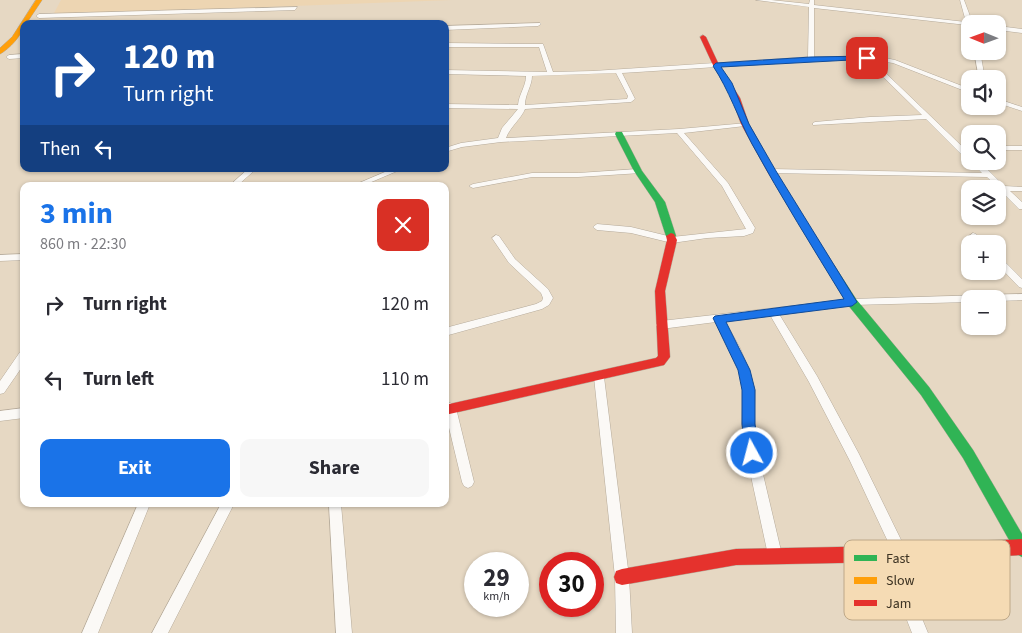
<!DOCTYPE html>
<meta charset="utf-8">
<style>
:root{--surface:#fff;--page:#f7f7f7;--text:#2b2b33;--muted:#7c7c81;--accent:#1a73e8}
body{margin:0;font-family:"Source Sans 3",sans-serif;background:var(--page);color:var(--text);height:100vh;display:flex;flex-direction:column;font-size:19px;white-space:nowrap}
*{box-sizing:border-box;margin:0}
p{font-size:16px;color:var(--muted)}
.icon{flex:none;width:28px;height:28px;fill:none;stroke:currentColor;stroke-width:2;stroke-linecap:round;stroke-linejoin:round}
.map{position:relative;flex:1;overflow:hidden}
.details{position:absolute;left:20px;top:182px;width:429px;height:325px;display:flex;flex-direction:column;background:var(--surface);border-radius:10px;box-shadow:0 1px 4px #0004}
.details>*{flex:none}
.top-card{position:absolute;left:20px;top:20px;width:429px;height:152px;border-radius:10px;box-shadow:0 1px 4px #0004;background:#1a4fa0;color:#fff;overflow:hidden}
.needle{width:32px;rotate:271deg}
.controls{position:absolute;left:961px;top:15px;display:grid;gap:10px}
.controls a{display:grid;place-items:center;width:45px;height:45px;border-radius:10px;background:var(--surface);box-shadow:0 1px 4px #0004;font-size:25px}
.speed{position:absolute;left:464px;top:552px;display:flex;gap:10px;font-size:25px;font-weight:700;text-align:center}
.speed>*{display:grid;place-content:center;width:65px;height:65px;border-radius:50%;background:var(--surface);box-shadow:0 1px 4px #0004;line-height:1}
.speed small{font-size:12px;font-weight:400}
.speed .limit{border:8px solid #d22;background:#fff;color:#111}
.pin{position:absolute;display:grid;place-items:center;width:42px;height:42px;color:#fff;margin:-21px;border-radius:10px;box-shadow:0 2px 8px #0006}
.me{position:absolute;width:55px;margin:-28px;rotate:353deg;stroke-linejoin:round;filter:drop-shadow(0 0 4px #0008)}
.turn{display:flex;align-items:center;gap:18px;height:105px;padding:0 20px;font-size:22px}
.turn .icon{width:65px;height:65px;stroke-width:2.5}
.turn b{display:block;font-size:35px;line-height:42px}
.then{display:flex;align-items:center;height:48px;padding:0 20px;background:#0003;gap:10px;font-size:19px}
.round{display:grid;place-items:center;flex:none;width:52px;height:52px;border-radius:10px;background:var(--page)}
.head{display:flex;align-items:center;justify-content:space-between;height:85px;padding:0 20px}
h1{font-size:30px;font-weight:700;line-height:38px;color:var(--accent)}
.cta{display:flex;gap:10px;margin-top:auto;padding:10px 20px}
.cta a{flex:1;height:58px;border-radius:10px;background:var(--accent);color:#fff;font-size:20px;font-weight:700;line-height:58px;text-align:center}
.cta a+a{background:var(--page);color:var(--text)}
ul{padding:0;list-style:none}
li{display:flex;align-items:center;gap:15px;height:75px;padding:0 20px}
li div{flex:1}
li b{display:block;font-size:19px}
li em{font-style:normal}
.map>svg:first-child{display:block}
.built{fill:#edd5b2}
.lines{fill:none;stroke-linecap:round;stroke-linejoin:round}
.street-casing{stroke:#b5aa9a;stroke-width:1}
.fast-casing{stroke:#b5aa9a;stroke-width:1}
.slow-casing{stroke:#b5aa9a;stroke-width:1}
.jam-casing{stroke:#b5aa9a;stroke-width:1}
.street{fill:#fbf9f6;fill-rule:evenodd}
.fast{fill:#30b455;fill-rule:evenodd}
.slow{fill:#ff9f0a;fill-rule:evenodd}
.jam{fill:#e5322d;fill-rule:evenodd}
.route{fill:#1a73e8;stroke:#114b97}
.key{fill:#f5dbb4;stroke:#bea888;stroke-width:1}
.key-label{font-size:14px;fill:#3c3222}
</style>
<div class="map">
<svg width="1022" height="633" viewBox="0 0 1022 633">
<rect width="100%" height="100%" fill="#e6d8c3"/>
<!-- built -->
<path class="built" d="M61 0H452L53 15Z"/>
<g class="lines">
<defs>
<path id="street" d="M756 0H771L809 4 810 0H814V5L966 22 960 0H964L973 24H970V28L967 25 814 8V57L875 56 895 60 970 89V93L893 63 872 60 970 154V160H967L926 119 813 125V123L815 122 870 117 922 115 866 60 811 61 622 73 635 99 631 102 525 109C521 119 510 127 506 138L679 129 747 123V125L745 126 684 133 728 183 755 228 753 233 744 236 707 238 672 243 631 233 597 230 593 227 597 224 631 227 672 237 746 229 722 186 677 133 501 142 462 147 445 152V148L461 143 498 138 502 128 518 109 445 108V104L518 105C519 94 526 86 526 76L445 74V70L547 72 539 47H445V43L543 44 553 72 593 71 808 57 809 7ZM616 73 628 96 627 99 525 105C525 94 532 86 532 76Z
M297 7 295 10 39 18 36 16 39 14Z
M540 23 541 24 538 26 445 30V26Z
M998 26 1022 29V33L998 30Z
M974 51H980L985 79H979Z
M24 54V58L9 59 6 57 9 55Z
M998 99 1022 107V111L998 103Z
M998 146H1022V150H998Z
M970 161H979L1004 186 1022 187V191H1010L1022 202V209H1019L987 177 771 173 767 171 771 169 982 173Z
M248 169H256L237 186H229Z
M392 169H402L362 186H352Z
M638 169 642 171 641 173 578 177H532L473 188 469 186 473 184 532 173H578Z
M973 233 976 234 985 244H976L969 236Z
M496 235 499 236 515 259 548 289 553 298 549 305 542 309 445 336V328L536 304 542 301 543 298 541 293 509 263 492 238Z
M24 254V260L0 261V255Z
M998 257 1001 258 1022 279V288L1019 287 998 265Z
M1022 294V300L998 301V299H970V302L852 305 779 314 817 376 859 454 905 548 907 553 905 558 900 560 897 558 928 633H912L881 554 883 549 888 547 891 548 850 461 809 382 770 315 725 321 740 348 749 370 755 390 754 424 758 453 782 555 780 560 775 562 770 560 768 555 746 453 742 424 743 390 739 370 730 348 716 322 661 329 656 325 661 321 852 299Z
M24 351V364L4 393 0 394V381L20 352Z
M599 373 603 374 604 377 629 577 632 633H616L615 577 594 377 595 374Z
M450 403 454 405 456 408 474 482 472 486 468 488 464 486 462 482 445 411 446 405Z
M24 408V418L0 421V411Z
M138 504H150L98 633H82Z
M221 504H234L168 633H152Z
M329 504H341L352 633H336Z"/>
<path id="fast" d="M616 132H622L642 171 665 202 676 236 674 238H668L666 236 655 202 634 171 615 134Z
M830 264 834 265 856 299 929 387 973 450 1022 534V557L1017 554 963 458 921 395 848 305 825 267Z"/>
<path id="slow" d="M36 0H42L26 24H24C23 35 9 49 0 54V48L12 37Z"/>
<path id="jam" d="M703 35 706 37 719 65 740 98 749 124 775 171 835 267 834 269H826L767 171 741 124 732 98 713 65 700 37Z
M671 233 674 234 677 240 665 291 670 357 664 365 445 415V405L656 358 658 356 655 291 667 240 666 236Z
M1022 539V555L888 562 736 565 622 585 616 583 614 577 616 571 622 569 736 549 888 546Z"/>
</defs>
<!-- street casing -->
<use href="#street" class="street-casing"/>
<!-- fast casing -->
<use href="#fast" class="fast-casing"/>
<!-- slow casing -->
<use href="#slow" class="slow-casing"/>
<!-- jam casing -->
<use href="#jam" class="jam-casing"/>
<!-- street -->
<use href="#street" class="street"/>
<!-- fast -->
<use href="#fast" class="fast"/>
<!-- slow -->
<use href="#slow" class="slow"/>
<!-- jam -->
<use href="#jam" class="jam"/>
</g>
<!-- route -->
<path class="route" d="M867 56 870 58 869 59 721 67 732 83 749 124 776 171 857 302 852 306 726 322 750 370 755 390V424L759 453 757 457 752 459 747 457 745 453 742 424V390L738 370 713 318 715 316 844 299C813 248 781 197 752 144 738 118 729 90 713 66L716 63 811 57Z"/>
<!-- legend -->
<rect x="844" y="540" width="166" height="80" rx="8" class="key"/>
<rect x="854" y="555" width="23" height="6" fill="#30b455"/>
<rect x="854" y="577" width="23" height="7" fill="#ff9f0a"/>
<rect x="854" y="600" width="23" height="6" fill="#e5322d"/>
<g class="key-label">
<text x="886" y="563">Fast</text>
<text x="886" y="585">Slow</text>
<text x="886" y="608">Jam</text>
</g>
</svg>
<div class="controls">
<a><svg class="needle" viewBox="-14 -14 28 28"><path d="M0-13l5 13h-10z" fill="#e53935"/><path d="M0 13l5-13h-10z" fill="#7c7c81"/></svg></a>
<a><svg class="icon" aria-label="sound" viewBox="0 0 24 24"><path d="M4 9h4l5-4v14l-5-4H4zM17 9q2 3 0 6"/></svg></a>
<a><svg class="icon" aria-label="search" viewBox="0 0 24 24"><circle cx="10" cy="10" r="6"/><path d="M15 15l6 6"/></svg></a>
<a><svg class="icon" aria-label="layers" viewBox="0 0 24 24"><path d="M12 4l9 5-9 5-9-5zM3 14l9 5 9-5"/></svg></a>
<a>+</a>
<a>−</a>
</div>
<div class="speed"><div>29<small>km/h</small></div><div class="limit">30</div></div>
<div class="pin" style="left:867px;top:58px;background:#d93025"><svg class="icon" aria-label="arrive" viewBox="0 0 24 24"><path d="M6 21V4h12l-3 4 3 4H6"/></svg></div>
<svg class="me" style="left:752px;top:453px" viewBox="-20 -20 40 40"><circle r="17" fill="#1a73e8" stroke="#fff" stroke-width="3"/><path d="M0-11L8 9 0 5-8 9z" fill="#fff"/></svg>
<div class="top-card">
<div class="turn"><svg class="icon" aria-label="right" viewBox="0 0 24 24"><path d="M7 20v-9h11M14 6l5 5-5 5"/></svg><div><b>120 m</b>Turn right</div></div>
<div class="then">Then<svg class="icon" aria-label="left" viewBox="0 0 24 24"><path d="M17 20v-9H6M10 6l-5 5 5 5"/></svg></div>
</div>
<section class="details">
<div class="head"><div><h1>3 min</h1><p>860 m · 22:30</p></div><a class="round" style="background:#d93025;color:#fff"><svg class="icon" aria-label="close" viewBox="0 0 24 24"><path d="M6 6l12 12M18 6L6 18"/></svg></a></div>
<ul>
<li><svg class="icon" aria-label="right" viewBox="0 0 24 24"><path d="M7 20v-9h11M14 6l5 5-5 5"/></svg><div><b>Turn right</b></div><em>120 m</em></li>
<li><svg class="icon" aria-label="left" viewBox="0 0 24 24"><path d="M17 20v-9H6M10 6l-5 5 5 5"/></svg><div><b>Turn left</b></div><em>110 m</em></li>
</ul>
<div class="cta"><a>Exit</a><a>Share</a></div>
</section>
</div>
